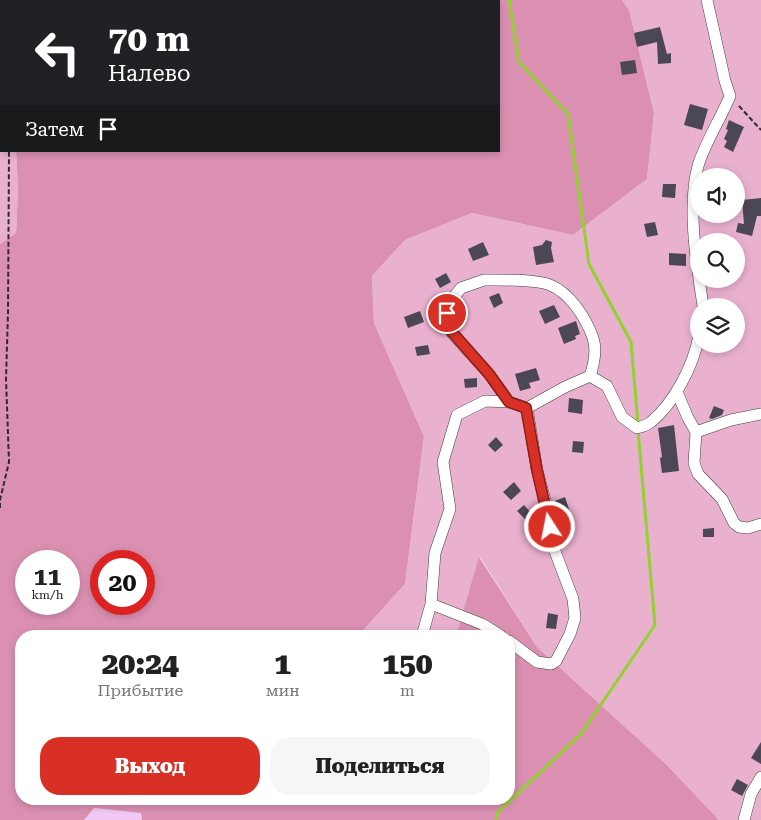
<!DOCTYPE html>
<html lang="ru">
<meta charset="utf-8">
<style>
:root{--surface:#fff;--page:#f6f6f6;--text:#222;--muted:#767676;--accent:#d93025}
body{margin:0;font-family:"Roboto Serif",serif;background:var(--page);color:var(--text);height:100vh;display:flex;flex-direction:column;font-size:19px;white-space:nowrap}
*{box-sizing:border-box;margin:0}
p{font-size:16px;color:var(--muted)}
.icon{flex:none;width:28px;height:28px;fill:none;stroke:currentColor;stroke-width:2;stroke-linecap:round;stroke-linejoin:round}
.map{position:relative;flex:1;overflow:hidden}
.details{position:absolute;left:15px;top:630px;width:500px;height:175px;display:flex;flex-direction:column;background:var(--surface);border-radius:20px;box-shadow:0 2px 8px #0003}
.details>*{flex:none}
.guide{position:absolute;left:0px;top:0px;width:500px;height:152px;box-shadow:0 2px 8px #0003;background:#202124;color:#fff;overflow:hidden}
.tools{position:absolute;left:690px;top:168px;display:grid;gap:10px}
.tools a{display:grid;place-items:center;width:55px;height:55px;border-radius:50%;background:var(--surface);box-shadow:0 2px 8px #0003;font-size:25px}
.speed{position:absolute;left:15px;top:550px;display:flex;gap:10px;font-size:25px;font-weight:700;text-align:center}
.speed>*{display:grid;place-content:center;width:65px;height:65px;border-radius:50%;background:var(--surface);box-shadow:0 2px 8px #0003;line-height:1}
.speed small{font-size:12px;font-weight:400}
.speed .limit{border:8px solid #d22;background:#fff;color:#111}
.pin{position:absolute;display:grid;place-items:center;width:42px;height:42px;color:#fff;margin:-21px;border:2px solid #fff;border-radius:50%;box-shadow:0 1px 5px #0007}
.me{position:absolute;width:55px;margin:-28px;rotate:349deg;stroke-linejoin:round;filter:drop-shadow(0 0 4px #0008)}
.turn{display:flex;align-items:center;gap:18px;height:105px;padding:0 25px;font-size:22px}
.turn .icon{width:65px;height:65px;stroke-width:2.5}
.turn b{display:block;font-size:35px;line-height:42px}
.then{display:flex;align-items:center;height:48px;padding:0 25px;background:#0003;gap:10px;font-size:19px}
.eta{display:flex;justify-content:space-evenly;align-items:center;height:85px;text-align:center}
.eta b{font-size:30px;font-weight:800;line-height:35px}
.primary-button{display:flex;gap:10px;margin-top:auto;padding:10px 25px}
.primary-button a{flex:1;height:58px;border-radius:20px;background:var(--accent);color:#fff;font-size:20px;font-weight:800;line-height:58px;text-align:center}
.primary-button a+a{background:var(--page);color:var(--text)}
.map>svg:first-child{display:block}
.farmland{fill:#f2c8f5}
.green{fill:#eab1cf;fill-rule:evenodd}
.forest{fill:#db90b2;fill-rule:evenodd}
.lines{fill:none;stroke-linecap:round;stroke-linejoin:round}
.stream{stroke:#91d22f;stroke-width:3}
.building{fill:#4c4754}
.minor-casing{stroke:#3e3e3e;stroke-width:12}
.path{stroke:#2d2d2d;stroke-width:2;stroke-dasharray:5 2.5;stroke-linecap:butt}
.minor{stroke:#fff;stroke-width:11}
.route-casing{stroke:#8d1f18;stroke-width:12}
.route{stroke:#d93025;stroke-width:9}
</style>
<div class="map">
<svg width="761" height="820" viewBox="0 0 761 820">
<rect width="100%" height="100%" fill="#fbe8ff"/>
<!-- farmland -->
<path class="farmland" d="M94 808 141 813 142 820H84Z"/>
<!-- green -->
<path class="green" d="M622 0H761V820H719L667 765 537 647 480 557 456 636H358L405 584 424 438 374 323 372 276 405 240 472 213 573 235 647 179 654 113 629 10ZM699 176H736V214H699ZM699 241H736V279H699ZM699 306H736V344H699Z
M0 117 1 151H16L18 189 16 233 0 244Z"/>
<!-- forest -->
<path class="forest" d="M175 0H622L629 10 654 113 647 179 573 235 472 213 405 240 372 276 374 323 424 437 405 584 358 636H21V799H509V636H456L479 557 537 647 667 765 719 820H142L141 813 94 808 84 820H0V244L16 233 18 189 16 151H499V1H175ZM26 561H69V604H26ZM101 561H144V604H101Z"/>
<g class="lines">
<!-- stream -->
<path class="stream" d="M509 0 519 62 568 114 589 264 631 342 638 424
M496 820 498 812 581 734 655 625 638 430"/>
</g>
<!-- building -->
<path class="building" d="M660 27 667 54 671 53V63L658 64 657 42 637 47 634 33Z
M635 60 637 73 622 75 620 62Z
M690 104 708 109 702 130 684 125Z
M729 120 744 127 733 152 724 147 727 141 724 139 728 130 726 129Z
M663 184H676L675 198 662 197Z
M761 198V216H757L752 236 736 232 738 223 744 224 742 200Z
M655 222 658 235 647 237 644 224Z
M546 240 552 242 551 248 554 262 536 265 533 247 542 245Z
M483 242 489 255 473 261 468 249Z
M669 253 686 254V266L669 265Z
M446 273 451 282 440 288 435 279Z
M499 293 503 303 494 308 489 297Z
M554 305 560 317 545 324 539 311Z
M420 311 424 322 408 328 404 317Z
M576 321 580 334 575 336 576 339 564 344 558 328Z
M428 345 430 354 417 356 415 347Z
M536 368 540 380 529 383 531 388 520 391 515 374Z
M477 378V387L465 388 464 379Z
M569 398 583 400 582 414 568 412Z
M714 406 724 410 722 415 712 419 709 418Z
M674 425 679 471 662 473 660 458 662 457 658 428Z
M496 437 503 445 495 452 488 445Z
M573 441 584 442 583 453 572 452Z
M514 482 521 491 511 500 503 492Z
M565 497 569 509 559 512 555 501Z
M524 505 533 515 541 532 532 535 525 519 517 511Z
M714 528V537H703V529Z
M548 613 558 615 556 629 546 628Z
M761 742V764L751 758Z
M737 779 748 785 742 796 731 790Z"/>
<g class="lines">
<defs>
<path id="minor" d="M699 278C694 246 689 198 698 166 704 145 721 118 730 96L725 81 707 0
M699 279 703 306
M484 280C500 280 535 279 550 285 570 293 586 318 593 338 597 350 594 364 590 376L565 387 527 408 509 402 489 374 452 333 447 313 453 298 461 288Z
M590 376 607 386 622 417 637 428C641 427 647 425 651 422 674 403 694 365 699 335
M677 392 688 418 696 432 731 420 761 414
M696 432 694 463 698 474 722 499 734 523 739 527 748 528 761 524
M431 604 482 624 501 636
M422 636 431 604 435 553 450 509 443 462 457 415 485 401 509 402
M509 641 537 662 551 664 556 661 570 634 575 618 573 599 553 546 547 508 537 470 527 408
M744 820 751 794 761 777"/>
</defs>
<!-- minor casing -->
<use href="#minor" class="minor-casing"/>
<!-- path -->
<path class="path" d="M126 0 129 1
M85 1 87 0
M155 1 157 0
M0 97 1 98
M739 106 761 130
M0 508V500L9 462 6 379 8 313 9 151"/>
<!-- minor -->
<use href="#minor" class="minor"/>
</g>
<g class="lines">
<defs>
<path id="route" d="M447 313 452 332 489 374 509 402 526 408 537 470 550 527"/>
</defs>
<!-- route casing -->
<use href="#route" class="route-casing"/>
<!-- route -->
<use href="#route" class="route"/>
</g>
</svg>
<div class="tools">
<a><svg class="icon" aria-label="sound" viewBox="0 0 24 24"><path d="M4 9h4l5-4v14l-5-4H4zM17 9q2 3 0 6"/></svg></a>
<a><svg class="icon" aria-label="search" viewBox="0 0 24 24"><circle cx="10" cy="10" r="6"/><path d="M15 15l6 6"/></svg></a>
<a><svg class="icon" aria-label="layers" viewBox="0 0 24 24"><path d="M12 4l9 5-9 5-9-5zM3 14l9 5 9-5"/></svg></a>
</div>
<div class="speed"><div>11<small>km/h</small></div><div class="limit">20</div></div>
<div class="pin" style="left:447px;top:313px;background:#d93025"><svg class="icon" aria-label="arrive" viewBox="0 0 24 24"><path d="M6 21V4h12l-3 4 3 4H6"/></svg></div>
<svg class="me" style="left:550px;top:527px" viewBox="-20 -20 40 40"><circle r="17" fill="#d93025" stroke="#fff" stroke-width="3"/><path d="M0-11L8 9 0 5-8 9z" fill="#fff"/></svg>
<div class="guide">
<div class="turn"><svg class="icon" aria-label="left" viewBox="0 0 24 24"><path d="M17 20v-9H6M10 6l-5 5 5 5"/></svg><div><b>70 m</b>Налево</div></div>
<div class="then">Затем<svg class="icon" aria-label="arrive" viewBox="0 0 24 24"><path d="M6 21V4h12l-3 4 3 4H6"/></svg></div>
</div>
<section class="details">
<div class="eta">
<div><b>20:24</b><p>Прибытие</p></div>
<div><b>1</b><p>мин</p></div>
<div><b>150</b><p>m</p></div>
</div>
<div class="primary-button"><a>Выход</a><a>Поделиться</a></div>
</section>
</div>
